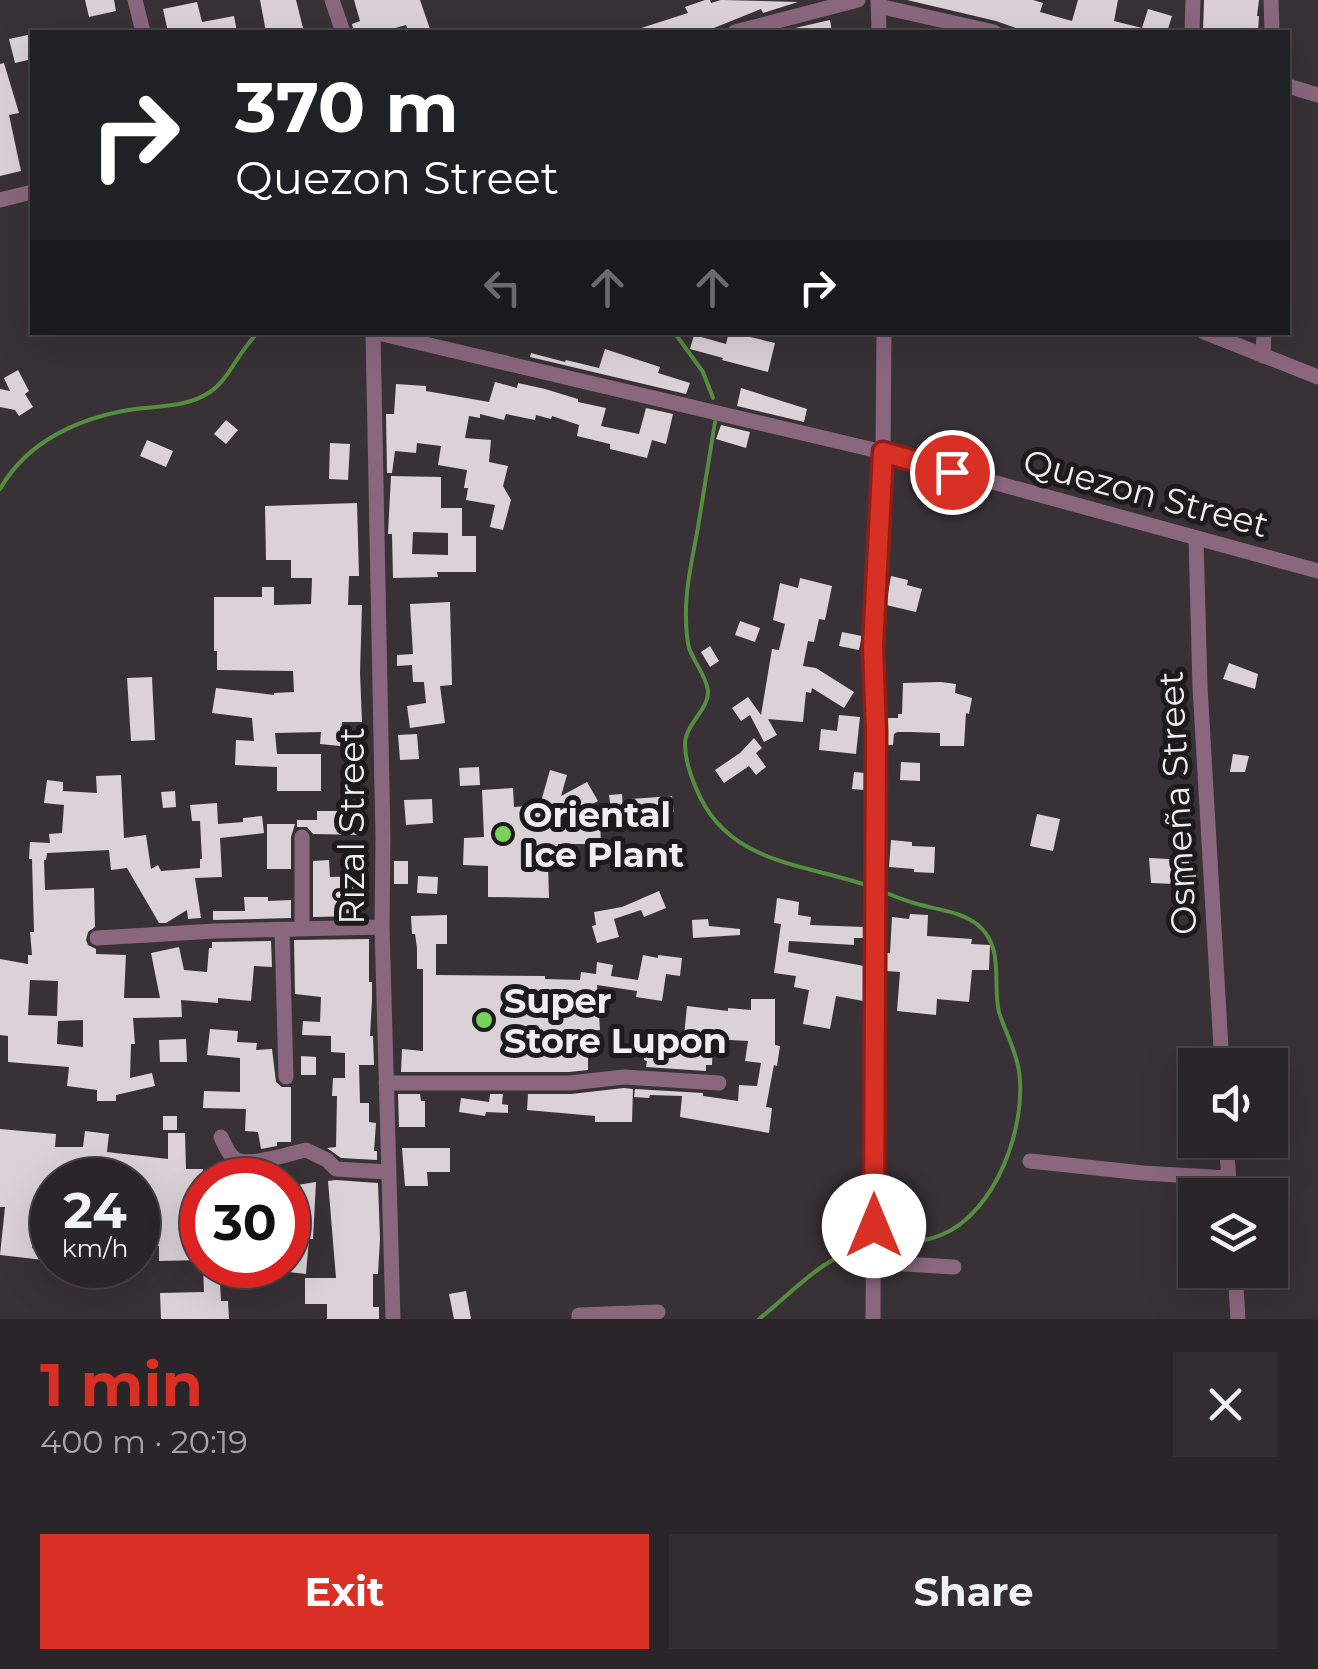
<!DOCTYPE html>
<meta charset="utf-8">
<style>
:root{--surface:#2a2528;--page:#322d30;--text:#f1f3f6;--muted:#a5a5a8;--line:#464245;--accent:#d93025}
body{margin:0;font-family:Montserrat,sans-serif;background:var(--page);color:var(--text);height:100vh;display:flex;flex-direction:column;font-size:38px;white-space:nowrap}
*{box-sizing:border-box;margin:0}
p{font-size:32px;color:var(--muted)}
.icon{flex:none;width:55px;height:55px;fill:none;stroke:currentColor;stroke-width:2;stroke-linecap:round;stroke-linejoin:round}
.map{position:relative;height:1319px;overflow:hidden}
.drawer{display:flex;flex-direction:column;background:var(--surface);flex:1}
.drawer>*{flex:none}
.banner{position:absolute;left:30px;top:30px;width:1260px;height:305px;border-radius:0px;box-shadow:0 10px 40px #0002,0 0 0 2px var(--line);background:#202124;color:#fff;overflow:hidden}
.tools{position:absolute;left:1178px;top:1048px;display:grid;gap:20px}
.tools a{display:grid;place-items:center;width:110px;height:110px;border-radius:0px;background:var(--surface);box-shadow:0 10px 40px #0002,0 0 0 2px var(--line);font-size:50px}
.speed{position:absolute;left:30px;top:1158px;display:flex;gap:20px;font-size:50px;font-weight:700;text-align:center}
.speed>*{display:grid;place-content:center;width:130px;height:130px;border-radius:50%;background:var(--surface);box-shadow:0 10px 40px #0002,0 0 0 2px var(--line);line-height:1}
.speed small{font-size:25px;font-weight:400}
.speed .limit{border:15px solid #d22;background:#fff;color:#111}
.pin{position:absolute;display:grid;place-items:center;width:85px;height:85px;color:#fff;margin:-42px;border:5px solid #fff;border-radius:50%;box-shadow:0 2px 10px #0007}
.me{position:absolute;width:110px;margin:-55px;rotate:0deg;stroke-linejoin:round;filter:drop-shadow(0 0 8px #0008)}
.turn{display:flex;align-items:center;gap:35px;height:210px;padding:0 40px;font-size:45px}
.turn .icon{width:130px;height:130px;stroke-width:2.5}
.turn b{display:block;font-size:70px;line-height:85px}
.lanes{display:flex;align-items:center;height:95px;padding:0 40px;background:#0003;justify-content:center;gap:50px;direction:ltr}
.lanes .off{opacity:.35}
.round{display:grid;place-items:center;flex:none;width:105px;height:105px;border-radius:0px;background:var(--page)}
.overview{display:flex;align-items:center;justify-content:space-between;height:170px;padding:0 40px}
h1{font-size:60px;font-weight:700;line-height:75px;color:var(--accent)}
.action{display:flex;gap:20px;margin-top:auto;padding:20px 40px}
.action a{flex:1;height:115px;border-radius:0px;background:var(--accent);color:#fff;font-size:40px;font-weight:700;line-height:115px;text-align:center}
.action a+a{background:var(--page);color:var(--text)}
.map>svg:first-child{display:block}
.lines{fill:none;stroke-linecap:round;stroke-linejoin:round}
.stream{stroke:#558e41;stroke-width:4}
.building{fill:#dbd2d7;fill-rule:evenodd}
.minor{stroke:#8b677e;stroke-width:15}
.route-casing{stroke:#8d1f18;stroke-width:25}
.route{stroke:#d93025;stroke-width:18}
.poi-dot{fill:#78d158;stroke:#1d1a1c;stroke-width:4}
.labels{text-anchor:middle;dominant-baseline:central;stroke-width:10;stroke-linejoin:round;paint-order:stroke}
.street-label{font-size:35px;fill:#f2edf0;stroke:#1d1a1c}
.poi-label{font-size:35px;font-weight:bold;fill:#f2edf0;stroke:#1d1a1c;text-anchor:start}
</style>
<div class="map">
<svg width="1318" height="1319" viewBox="0 0 1318 1319">
<rect width="100%" height="100%" fill="#383135"/>
<g class="lines">
<!-- stream -->
<path class="stream" d="M674 332 703 372 713 398
M715 422C709 457 704 492 698 527 693 556 685 588 686 618 686 627 687 639 689 648 694 662 705 674 708 690 710 709 685 724 685 744 685 760 690 774 696 788 726 863 800 863 866 885
M0 489C28 440 81 417 135 409 160 406 188 407 210 392 230 379 239 349 259 332
M880 1246C899 1243 923 1243 941 1235 996 1213 1027 1126 1019 1071 1016 1050 1005 1032 999 1012 992 983 1005 948 978 925 962 912 940 910 921 905 908 902 896 897 884 892
M759 1319C793 1292 823 1256 867 1246"/>
</g>
<!-- building -->
<path class="building" d="M85 0H114L116 11 89 17Z
M260 0H296L304 32H266Z
M354 0H420L431 32H409L406 25 381 32H354L352 24 360 21Z
M705 0H710L711 3 721 0 798 2 763 13 761 9 704 32H635V30L688 13 685 7Z
M907 0H1033L1043 3 1040 12 1072 21 1078 0H1118L1114 21 1142 28 1148 9 1172 16 1167 32H1027L996 21Z
M1204 0H1259L1257 16H1259L1258 32 1209 29V32L1203 31Z
M197 2 202 22 234 16 237 32H168L163 9Z
M830 20 832 32H795V28Z
M32 34V59L15 63 9 39Z
M4 63 19 113 9 115 21 171 0 176V64Z
M729 332 775 343 768 372 722 360 723 358 690 349 694 335 726 344Z
M605 349 660 367 658 373 690 383 686 394 530 357 531 353 565 362 566 360 599 368Z
M18 370 29 391 25 394 33 407 19 416 15 410 0 407V389L10 391 4 378Z
M495 382 517 388 518 383 545 389 578 399V402L606 408 601 426 639 434 646 408 673 414 666 444 652 440 647 458 610 449V444L577 436 579 425 552 416 551 419 536 415 535 420 506 414 504 420 480 414V418L469 416 465 438 491 440 489 462 508 466 503 486 511 500 503 530 490 527 495 505 466 500 468 488H464L467 470 438 465 441 446 417 443 416 453 395 451 392 473H387L386 414H394L396 384 426 386V391L489 402Z
M741 388 807 409 804 422 737 406Z
M226 420 238 430 226 444 214 434Z
M721 425 750 432 746 448 716 439Z
M147 440 173 451 166 467 140 456Z
M330 443 350 444 348 480 329 479Z
M391 476 441 477V508H462V536H476V572H437L438 577 393 578 392 534H388ZM413 532 448 533V555L412 554Z
M357 503 359 576H349L348 605H362L360 673 362 722H342L340 746 320 744 321 732 275 733 277 754H321V791H277V767L235 765 236 740 254 741 252 718 212 713 216 688 274 695V693L294 692 293 671 217 670V651H214V597H262V587H274V605L311 604 312 578H291V560H266L265 506Z
M891 576 908 580 907 585 922 589 916 612 886 605Z
M800 578 832 586 825 620 819 619 814 642 808 641 803 666 816 668 854 692 844 708 812 688 811 693 806 692 803 722 768 719 777 735 764 742 750 715 741 721 732 708 748 697 761 715 772 649 779 650 785 624 773 620 780 583 798 588Z
M450 602 452 685 440 686 445 723 410 728 407 706 426 703 424 682H413L412 665 397 666V655L413 654 410 604Z
M740 621 760 628 755 642 735 635Z
M842 632 862 636 859 650 839 646Z
M710 646 719 661 710 667 701 652Z
M1229 663 1258 674 1255 689 1223 679Z
M152 677 155 740 131 741 127 678Z
M941 682 956 684 955 693 972 698 969 714 966 713 964 746H940V733L911 732H897L894 734 893 745H887V718H898V714H902L903 683Z
M839 715 860 717 856 754 819 750 821 729 837 731Z
M417 734 419 759 400 760 398 735Z
M754 738 762 748 756 753 766 767 756 775 749 766 724 783 715 770 740 753Z
M1162 752 1181 755 1183 769 1160 765Z
M1233 754 1249 756 1245 772H1230Z
M901 762 920 763V781L900 780Z
M479 767 480 785 460 786 459 768Z
M550 770 567 775 561 796 587 782 598 801 558 823 600 822 601 844H558L559 862 548 863 549 898 488 897V866L463 865 464 838 484 837 482 790 513 788 514 807 540 805Z
M854 772 865 773 864 790 852 789Z
M121 775 124 838 146 835 151 869 158 865 161 871 200 868V859H202L200 821H192L190 805 217 803 218 824 243 822V818L262 816 264 833 220 838 222 877 195 878 201 918 188 919 187 910 166 923H159L127 868 111 870 109 850 47 853 46 860H44L45 890 94 888 95 927 88 932 86 940 88 945 96 949V954L126 955 124 998H160L151 953 179 947 184 970 207 972 209 948H212V942L271 941 272 967 254 966 251 1001 218 998V1003L181 1000 182 1017 133 1018 135 1044H131L130 1078 152 1073 155 1086 116 1095V1101H97V1090L67 1086 69 1067 8 1062V1036L0 1035V959L28 964V955H32L30 932H34L32 859H29L30 842 50 843 49 834 62 833 64 805 44 803 47 780 63 782V791L97 793 96 776ZM30 980 58 981 57 1016 28 1015ZM83 1020V1047L57 1044 58 1021Z
M175 791 176 807 163 808 161 792Z
M622 794 623 809 611 810 609 795Z
M672 796 674 812 633 814 631 799Z
M432 799 433 823 406 825 404 800Z
M317 811H364V835L313 834 307 827H297V820H317Z
M1037 814 1060 819 1053 851 1030 846Z
M267 824H295L291 837V869H267Z
M891 840 912 842V846L935 847 934 873 914 872V869L889 867Z
M1149 858 1189 860V872H1196L1195 885 1151 883Z
M329 860 330 877 364 876V896H360L359 916 313 917V861Z
M394 861H408V884H394Z
M418 876 438 877 437 894 417 893Z
M659 891 666 908 644 917 641 910 614 919 619 937 597 943 592 926 596 925 594 912 622 907Z
M244 897H268V901L291 900V918L213 920V911H245Z
M777 898 799 902 798 915 811 917 810 925 864 927V938H854V945L789 941 788 952 864 966 863 1001 836 996 830 1029 803 1024 809 990 794 987 796 976 774 973 781 924 774 923Z
M910 914 928 915 927 936 972 939 971 944 990 945 989 970H972L969 1002 937 999 936 1015 897 1011 900 972 886 971V953H890L892 917 909 919Z
M447 915V944H436V975L545 976V979L580 980 581 972 596 974 597 962 613 965 611 976 638 980 643 955 658 958V955L682 958 680 976 666 974 662 1001 636 997 637 991 597 985 600 1030 588 1031V1070L569 1072H401L402 1049 423 1051V969H417V948L415 934H412L411 916Z
M708 919 709 926 740 929V935L693 938 692 920Z
M369 939V982H372V1000L370 1036H373L374 1065H359L360 1103H369V1122L376 1123 374 1151H377V1160L341 1158 327 1148 336 1147 337 1096H332L333 1078H345V1053L331 1052V1036L302 1035 303 1021 320 1022 321 997 295 994 294 940Z
M751 999H775V1045L780 1046 777 1066 774 1065 766 1107 772 1108 769 1133 680 1117 682 1096 650 1095 649 1098 634 1097 635 1089 703 1093V1096L738 1101 739 1085 757 1086 761 1063 745 1061 748 1041 713 1039 712 1065H706V1071L646 1067 647 1061 644 1060 646 1036H684L687 1006 728 1011V1008L751 1010Z
M210 1029 238 1031 237 1042 257 1043 256 1050 272 1049 276 1082 282 1087H291V1142H277V1146L261 1149 258 1132 245 1131 246 1109 203 1108 204 1091 240 1092V1058L207 1055Z
M186 1039 187 1062H160L159 1040Z
M301 1056 316 1057V1075H301Z
M624 1088 633 1089 632 1122H595V1116L527 1110 528 1094H571Z
M398 1094H420L421 1101H425V1127H399Z
M490 1094H503L502 1104 508 1105V1113L486 1112 485 1116 459 1112 461 1098 489 1102Z
M163 1116H177V1130H163Z
M0 1129 56 1134 55 1147H83L85 1131 109 1134 107 1152 168 1159V1133H185L186 1169H203L202 1184H194L195 1211H202V1260L159 1261V1246L141 1244V1241L138 1240V1180H52V1227L35 1223 32 1248 52 1251V1261L0 1255 5 1207H0Z
M402 1148H450V1172H427L428 1186H405Z
M336 1180 378 1183 380 1239 378 1274H373V1307H379V1319H327V1304H305V1278H336L328 1181Z
M316 1182 313 1239H309L306 1274 288 1272V1209H293V1204H299L297 1185Z
M203 1265H219L221 1301H228L229 1319H161L160 1293 204 1292Z
M466 1291 471 1319H454L449 1294Z"/>
<g class="lines">
<!-- minor -->
<path class="minor" d="M135 0 143 32
M332 0 343 32
M878 0 879 32
M1271 0 1272 32
M878 6 994 32
M735 32 858 0
M1192 32 1193 0
M1288 86 1318 95
M0 200 32 192
M373 332 383 839 382 927 393 1319
M374 332 883 452 1318 571
M1204 332 1318 377
M1263 356 1264 332
M1196 538 1200 687 1222 1065
M302 837V928
M282 930 286 1077
M97 938 215 931 382 927
M386 1083H570L624 1077 719 1083
M221 1137C224 1143 228 1154 234 1158 247 1169 291 1153 306 1150L327 1160 336 1169 388 1172
M1226 1140 1230 1195
M1030 1161 1143 1173 1229 1178
M874 1262 954 1267
M1235 1270 1238 1319
M579 1319V1315L658 1312
M873 1319 876 732 873 646 883 452 884 332"/>
</g>
<g class="lines">
<defs>
<path id="route" d="M874 1226 876 732 873 646 883 452 952 472"/>
</defs>
<!-- route casing -->
<use href="#route" class="route-casing"/>
<!-- route -->
<use href="#route" class="route"/>
</g>
<!-- markers -->
<g class="poi-dot">
<circle cx="503" cy="834" r="10"/>
<circle cx="484" cy="1020" r="10"/>
</g>
<g class="labels">
<!-- street labels -->
<g class="street-label">
<text transform="translate(1146 493) rotate(15)">Quezon Street</text>
<text transform="translate(1177 803) rotate(-93)">Osmeña Street</text>
<text transform="translate(351 826) rotate(-90)">Rizal Street</text>
</g>
<!-- poi labels -->
<g class="poi-label">
<text x="523" y="814">Oriental<tspan x="523" dy="40">Ice Plant</tspan></text>
<text x="504" y="1000">Super<tspan x="504" dy="40">Store Lupon</tspan></text>
</g>
</g>
</svg>
<div class="tools">
<a><svg class="icon" aria-label="sound" viewBox="0 0 24 24"><path d="M4 9h4l5-4v14l-5-4H4zM17 9q2 3 0 6"/></svg></a>
<a><svg class="icon" aria-label="layers" viewBox="0 0 24 24"><path d="M12 4l9 5-9 5-9-5zM3 14l9 5 9-5"/></svg></a>
</div>
<div class="speed"><div>24<small>km/h</small></div><div class="limit">30</div></div>
<div class="pin" style="left:952px;top:472px;background:#d93025"><svg class="icon" aria-label="arrive" viewBox="0 0 24 24"><path d="M6 21V4h12l-3 4 3 4H6"/></svg></div>
<svg class="me" style="left:874px;top:1226px" viewBox="-20 -20 40 40"><circle r="19" fill="#fff"/><path d="M0-13L10 11 0 6-10 11z" fill="#d93025"/></svg>
<div class="banner">
<div class="turn"><svg class="icon" aria-label="right" viewBox="0 0 24 24"><path d="M7 20v-9h11M14 6l5 5-5 5"/></svg><div><b>370 m</b>Quezon Street</div></div>
<div class="lanes"><svg class="icon off" aria-label="left" viewBox="0 0 24 24"><path d="M17 20v-9H6M10 6l-5 5 5 5"/></svg><svg class="icon off" aria-label="ahead" viewBox="0 0 24 24"><path d="M12 20V5M6 11l6-6 6 6"/></svg><svg class="icon off" aria-label="ahead" viewBox="0 0 24 24"><path d="M12 20V5M6 11l6-6 6 6"/></svg><svg class="icon" aria-label="right" viewBox="0 0 24 24"><path d="M7 20v-9h11M14 6l5 5-5 5"/></svg></div>
</div>
</div>
<section class="drawer">
<div class="overview"><div><h1>1 min</h1><p>400 m · 20:19</p></div><a class="round"><svg class="icon" aria-label="close" viewBox="0 0 24 24"><path d="M6 6l12 12M18 6L6 18"/></svg></a></div>
<div class="action"><a>Exit</a><a>Share</a></div>
</section>
